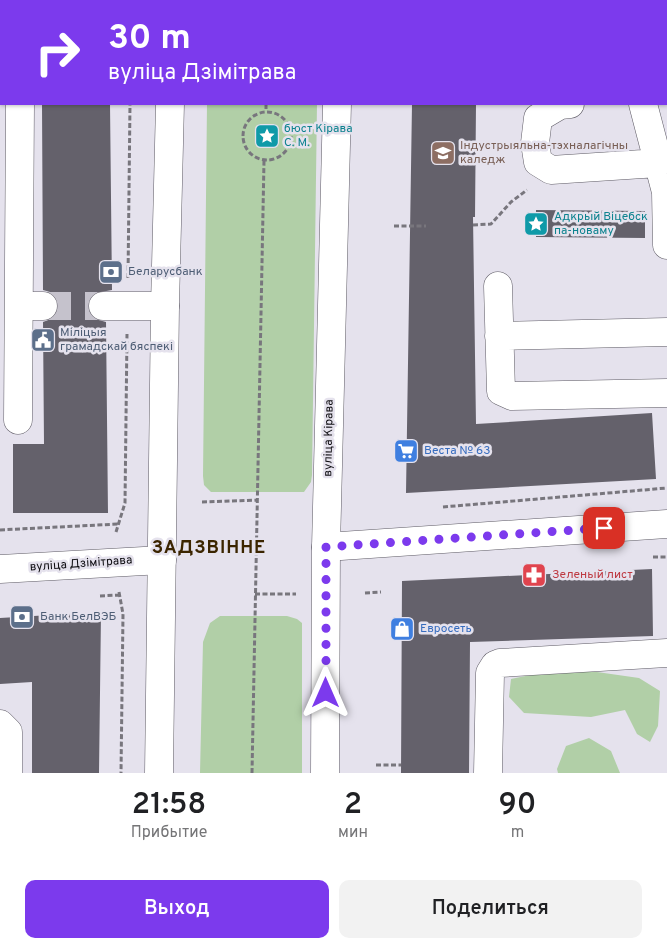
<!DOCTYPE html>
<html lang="ru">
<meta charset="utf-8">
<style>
:root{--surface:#fff;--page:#f2f2f2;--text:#202124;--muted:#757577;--accent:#7c3aed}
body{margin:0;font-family:Overpass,sans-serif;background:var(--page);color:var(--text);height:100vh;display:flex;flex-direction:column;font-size:19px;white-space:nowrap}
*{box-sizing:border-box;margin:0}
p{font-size:16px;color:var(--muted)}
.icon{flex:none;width:28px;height:28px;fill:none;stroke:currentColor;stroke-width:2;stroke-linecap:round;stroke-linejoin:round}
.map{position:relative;height:773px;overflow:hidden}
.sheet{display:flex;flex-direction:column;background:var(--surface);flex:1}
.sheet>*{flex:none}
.guide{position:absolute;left:0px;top:0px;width:668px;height:105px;box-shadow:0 1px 4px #0004;background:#7c3aed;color:#fff;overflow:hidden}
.pin{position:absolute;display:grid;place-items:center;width:42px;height:42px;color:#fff;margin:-21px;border-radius:10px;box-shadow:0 2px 8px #0006}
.me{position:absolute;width:55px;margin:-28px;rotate:0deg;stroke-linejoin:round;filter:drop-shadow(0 0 4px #0008)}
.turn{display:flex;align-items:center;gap:18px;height:105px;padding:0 25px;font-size:22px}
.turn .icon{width:65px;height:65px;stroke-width:2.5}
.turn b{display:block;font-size:35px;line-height:42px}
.eta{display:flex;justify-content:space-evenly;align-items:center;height:85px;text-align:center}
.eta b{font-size:30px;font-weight:600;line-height:35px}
.action{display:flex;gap:10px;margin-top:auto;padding:10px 25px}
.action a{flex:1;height:58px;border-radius:10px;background:var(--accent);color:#fff;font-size:20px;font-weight:600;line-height:58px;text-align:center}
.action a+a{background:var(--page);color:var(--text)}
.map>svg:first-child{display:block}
.green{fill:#b1cfa7}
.building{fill:#64616b}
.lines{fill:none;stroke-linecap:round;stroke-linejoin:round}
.minor-tunnel{stroke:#c5c2cc;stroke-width:28;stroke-dasharray:28 14;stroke-linecap:butt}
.minor-casing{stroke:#5e5b65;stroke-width:29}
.major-casing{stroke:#5e5b65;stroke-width:29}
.path{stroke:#78767d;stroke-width:3;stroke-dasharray:5 2.5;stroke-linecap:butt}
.minor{stroke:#fff;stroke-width:28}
.major{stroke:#fff;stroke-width:28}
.route{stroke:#7c3aed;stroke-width:9;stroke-dasharray:0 16.2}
.labels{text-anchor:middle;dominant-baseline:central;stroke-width:5;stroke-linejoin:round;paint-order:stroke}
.culture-label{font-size:12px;fill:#0d838f;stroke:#e5e2ed;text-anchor:start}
.education-label{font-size:12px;fill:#785e54;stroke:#e5e2ed;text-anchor:start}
.service-label{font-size:12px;fill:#4e5e75;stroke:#e5e2ed;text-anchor:start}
.street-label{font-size:12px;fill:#0d0c10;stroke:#e5e2ed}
.shop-label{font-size:12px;fill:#366cbe;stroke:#e5e2ed;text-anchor:start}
.health-label{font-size:12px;fill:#be3a42;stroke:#e5e2ed;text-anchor:start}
.district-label{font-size:18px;font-weight:bold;letter-spacing:1px;fill:#3b2500;stroke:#e5e2ed}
</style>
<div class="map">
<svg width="667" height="773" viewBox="0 0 667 773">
<rect width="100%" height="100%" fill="#e5e2ed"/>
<!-- green -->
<path class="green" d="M207 104H317L312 475 311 482 304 492H211L204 485 203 476Z
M220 616H287L297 619 302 623V773H200L203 642 210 623Z
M590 671 639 678 660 691 658 726 650 742 637 734 625 710 591 717 524 713 509 697 511 679 535 674Z
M589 738 611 751 620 773H558L557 769 566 746Z"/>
<!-- building -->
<path class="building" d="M42 104H110L112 290 95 293 89 299 87 306 89 313 95 319 106 322 108 513H13V444H44L43 322 51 319 57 313 59 306 56 298 50 292 43 290Z
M412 104H476L475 217H473L476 424 652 413 656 479 406 493Z
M536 210 645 211V238L536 237Z
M652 569 653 636 470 642 469 773H401L402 581Z
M101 612 99 773H32V682L0 684V618Z"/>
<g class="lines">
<!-- minor-tunnel -->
<path class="minor-tunnel" d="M43 306H103"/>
<defs>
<path id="minor" d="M617 0V1
M20 1V0
M666 36H667
M570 104 560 105 538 118 535 143 538 162 551 170 658 163
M643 104 666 192 667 245
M498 286 501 391 512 396 667 393
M19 306H43
M103 306H165
M499 336 667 332
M18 420 20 104
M326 547 667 524
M0 569 162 560
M0 724 8 732V773
M488 773 490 673 495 665 500 663 667 653"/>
<path id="major" d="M172 1V0
M340 1V0
M159 773 165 306 170 104
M325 773 326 547 337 104"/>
</defs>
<!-- minor casing -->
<use href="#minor" class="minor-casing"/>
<!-- major casing -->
<use href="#major" class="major-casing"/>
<!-- path -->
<path class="path" d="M265 0V1
M132 1V0
M266 104V111
M243 136a24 24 0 1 1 48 0a24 24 0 1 1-48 0Z
M473 225 491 224 511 202 527 190
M394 226H426
M128 278 130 104
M202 502 258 500
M443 507 667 488
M0 530 119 524
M116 532 125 503 127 334
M653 557H667
M119 592 123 614 121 773
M365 593 381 592
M255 594H296
M100 596 119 595
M376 765H401
M252 773 264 161"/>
<!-- minor -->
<use href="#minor" class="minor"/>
<!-- major -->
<use href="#major" class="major"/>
</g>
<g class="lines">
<!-- route -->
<path class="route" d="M326 693V547L604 528"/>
</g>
<!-- icons -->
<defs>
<symbol id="sight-square" viewBox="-11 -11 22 22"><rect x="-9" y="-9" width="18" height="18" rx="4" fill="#0f9aa8" stroke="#e5e2ed"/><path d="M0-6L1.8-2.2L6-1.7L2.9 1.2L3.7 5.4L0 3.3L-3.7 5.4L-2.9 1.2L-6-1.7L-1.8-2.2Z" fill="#fff"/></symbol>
<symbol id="university-square" viewBox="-11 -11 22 22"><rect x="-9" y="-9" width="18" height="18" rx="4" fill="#8d6e63" stroke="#e5e2ed"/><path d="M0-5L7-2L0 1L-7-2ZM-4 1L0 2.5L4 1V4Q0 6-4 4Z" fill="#fff"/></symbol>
<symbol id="bank-square" viewBox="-11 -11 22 22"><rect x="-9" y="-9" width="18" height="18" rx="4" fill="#5c6f8a" stroke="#e5e2ed"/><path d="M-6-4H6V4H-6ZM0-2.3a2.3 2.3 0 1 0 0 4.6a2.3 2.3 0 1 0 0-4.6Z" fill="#fff"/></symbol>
<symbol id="civic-square" viewBox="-11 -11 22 22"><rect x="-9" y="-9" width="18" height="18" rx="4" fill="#5c6f8a" stroke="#e5e2ed"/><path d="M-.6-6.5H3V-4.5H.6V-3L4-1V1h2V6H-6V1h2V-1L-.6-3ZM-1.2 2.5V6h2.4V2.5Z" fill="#fff"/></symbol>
<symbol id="supermarket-square" viewBox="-11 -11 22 22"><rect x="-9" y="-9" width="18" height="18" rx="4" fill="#3f7fe0" stroke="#e5e2ed"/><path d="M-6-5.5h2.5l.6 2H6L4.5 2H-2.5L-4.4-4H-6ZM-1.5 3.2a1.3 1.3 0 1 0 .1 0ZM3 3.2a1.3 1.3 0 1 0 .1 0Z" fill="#fff"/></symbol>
<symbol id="pharmacy-square" viewBox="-11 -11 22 22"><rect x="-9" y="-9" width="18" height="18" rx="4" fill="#e0444e" stroke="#e5e2ed"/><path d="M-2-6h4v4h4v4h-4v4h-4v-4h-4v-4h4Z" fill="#fff"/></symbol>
<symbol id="shop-square" viewBox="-11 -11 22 22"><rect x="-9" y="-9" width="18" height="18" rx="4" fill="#3f7fe0" stroke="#e5e2ed"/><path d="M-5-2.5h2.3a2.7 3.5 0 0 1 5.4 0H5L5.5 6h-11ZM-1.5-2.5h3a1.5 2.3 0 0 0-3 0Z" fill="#fff"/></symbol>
</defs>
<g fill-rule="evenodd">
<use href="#sight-square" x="253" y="122" width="28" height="28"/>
<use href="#university-square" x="429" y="139" width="28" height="28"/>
<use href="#sight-square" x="522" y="210" width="28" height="28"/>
<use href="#bank-square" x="97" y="258" width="28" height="28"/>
<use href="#civic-square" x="29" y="326" width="28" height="28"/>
<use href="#supermarket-square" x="392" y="437" width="28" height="28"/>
<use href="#pharmacy-square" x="520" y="561" width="28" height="28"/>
<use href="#bank-square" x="8" y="603" width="28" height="28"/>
<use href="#shop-square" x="388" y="615" width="28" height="28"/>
</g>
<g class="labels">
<!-- culture labels -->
<g class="culture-label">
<text x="284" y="129">бюст Кірава<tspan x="284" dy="14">С. М.</tspan></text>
<text x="554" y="217">Адкрый Віцебск<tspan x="554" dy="14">па-новаму</tspan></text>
</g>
<!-- education labels -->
<g class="education-label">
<text x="460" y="146">Індустрыяльна-тэхналагічны<tspan x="460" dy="14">каледж</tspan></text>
</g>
<!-- service labels -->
<g class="service-label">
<text x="128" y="272">Беларусбанк</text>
<text x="60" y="333">Міліцыя<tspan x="60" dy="14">грамадскай бяспекі</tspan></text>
<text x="40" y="617">Банк БелВЭБ</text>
</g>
<!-- street labels -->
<g class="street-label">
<text transform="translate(329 438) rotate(-89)">вуліца Кірава</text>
<text transform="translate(81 564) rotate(-4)">вуліца Дзімітрава</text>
</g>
<!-- shop labels -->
<g class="shop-label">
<text x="424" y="451">Веста № 63</text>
<text x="420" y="629">Евросеть</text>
</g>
<!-- health labels -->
<g class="health-label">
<text x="552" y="575">Зеленый лист</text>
</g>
<!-- district labels -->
<g class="district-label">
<text x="209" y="548">ЗАДЗВІННЕ</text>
</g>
</g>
</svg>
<div class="pin" style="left:604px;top:528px;background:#d93025"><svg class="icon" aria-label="arrive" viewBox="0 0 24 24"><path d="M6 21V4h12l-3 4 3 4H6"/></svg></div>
<svg class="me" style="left:326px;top:693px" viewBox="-20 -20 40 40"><path d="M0-17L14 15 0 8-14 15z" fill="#7c3aed" stroke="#fff" stroke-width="4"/></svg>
<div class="guide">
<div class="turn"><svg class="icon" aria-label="right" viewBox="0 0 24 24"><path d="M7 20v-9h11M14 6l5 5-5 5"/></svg><div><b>30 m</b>вуліца Дзімітрава</div></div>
</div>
</div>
<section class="sheet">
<div class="eta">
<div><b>21:58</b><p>Прибытие</p></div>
<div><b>2</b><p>мин</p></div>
<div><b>90</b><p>m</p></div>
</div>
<div class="action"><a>Выход</a><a>Поделиться</a></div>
</section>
